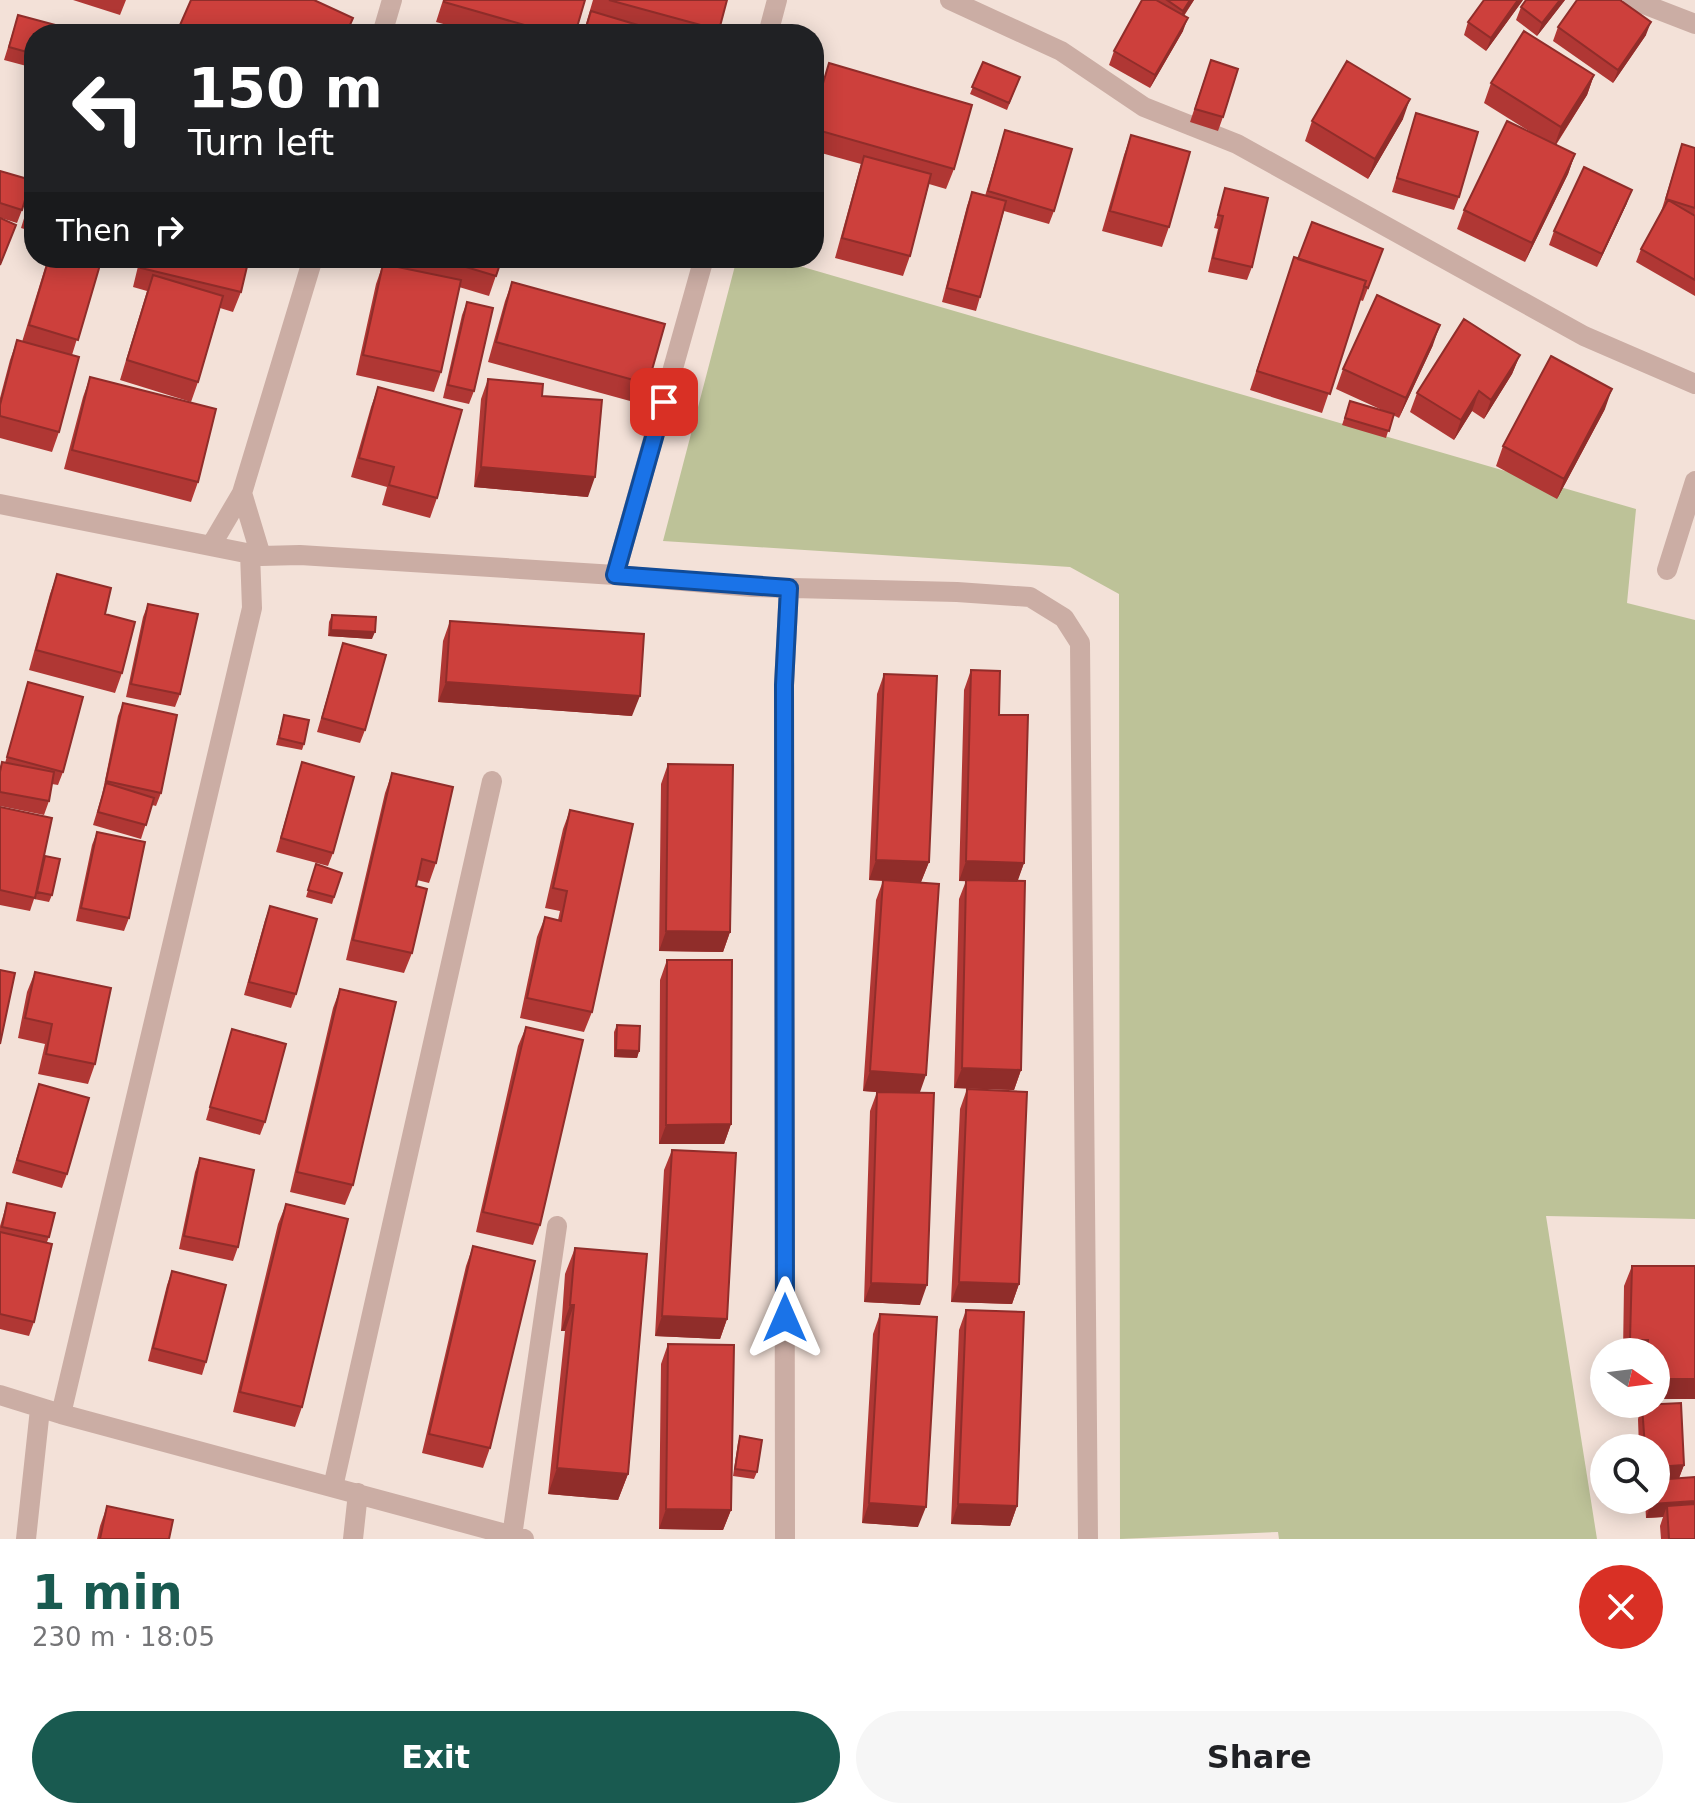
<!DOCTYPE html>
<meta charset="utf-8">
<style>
:root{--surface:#fff;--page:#f6f6f6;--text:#202124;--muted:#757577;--accent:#195a50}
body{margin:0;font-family:"DejaVu Sans",sans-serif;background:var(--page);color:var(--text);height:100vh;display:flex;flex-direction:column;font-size:30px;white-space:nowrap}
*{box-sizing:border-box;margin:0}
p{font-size:26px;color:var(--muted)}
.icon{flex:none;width:44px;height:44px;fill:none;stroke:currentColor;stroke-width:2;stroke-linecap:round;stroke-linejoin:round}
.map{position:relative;height:1539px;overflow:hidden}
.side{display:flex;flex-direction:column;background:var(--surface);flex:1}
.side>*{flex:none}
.top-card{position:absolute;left:24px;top:24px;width:800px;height:244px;border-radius:32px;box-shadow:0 4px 20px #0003;background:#202124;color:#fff;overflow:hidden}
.needle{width:52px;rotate:104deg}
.fabs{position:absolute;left:1590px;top:1338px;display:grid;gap:16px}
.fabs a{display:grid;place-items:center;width:80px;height:80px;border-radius:50%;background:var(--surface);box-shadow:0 4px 20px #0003;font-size:40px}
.pin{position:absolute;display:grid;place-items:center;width:68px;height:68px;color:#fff;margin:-34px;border-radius:16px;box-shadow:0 4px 12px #0006}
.me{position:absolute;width:88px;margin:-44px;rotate:0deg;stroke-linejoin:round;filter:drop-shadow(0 0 6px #0008)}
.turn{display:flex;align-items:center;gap:28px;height:168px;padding:0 32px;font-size:36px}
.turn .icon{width:104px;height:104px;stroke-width:2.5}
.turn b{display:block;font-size:56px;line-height:68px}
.then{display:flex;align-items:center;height:76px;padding:0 32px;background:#0003;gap:16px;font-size:30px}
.round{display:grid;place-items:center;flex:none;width:84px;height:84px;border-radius:42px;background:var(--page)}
.overview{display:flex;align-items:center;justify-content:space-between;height:136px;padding:0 32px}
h1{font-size:48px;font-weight:600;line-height:60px;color:var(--accent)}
.button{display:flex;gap:16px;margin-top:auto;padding:16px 32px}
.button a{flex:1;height:92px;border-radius:48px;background:var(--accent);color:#fff;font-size:32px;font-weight:600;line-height:92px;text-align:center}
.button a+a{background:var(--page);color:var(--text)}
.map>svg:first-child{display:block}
.green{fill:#bdc298}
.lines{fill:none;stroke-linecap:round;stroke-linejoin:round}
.minor{stroke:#cbada4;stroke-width:20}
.wall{fill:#b03734}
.shaded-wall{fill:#902d2a}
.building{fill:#cd403c;stroke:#902d2a;stroke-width:2}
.route-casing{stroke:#114b97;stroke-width:20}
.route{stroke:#1a73e8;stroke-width:14}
</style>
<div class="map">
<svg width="1695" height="1539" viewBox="0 0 1695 1539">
<rect width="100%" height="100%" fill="#f3e1d8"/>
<!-- green -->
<path class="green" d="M737 258H772L1636 509 1627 603 1695 620V1219L1546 1216 1597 1539H1279L1278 1532 1120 1539 1119 594 1070 567 663 541Z"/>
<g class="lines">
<!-- minor -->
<path class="minor" d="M950 0 1061 51 1144 107 1237 144 1584 336 1695 384
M1633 0 1695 24
M382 34 392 0
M768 34 777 0
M242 493 261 556
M0 504 261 556 300 555 615 575 752 587 957 592 1030 597 1064 618 1080 643 1088 1539
M212 544 242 493 313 258
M1667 570 1695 481
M615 575 704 258
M0 1395 61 1414 524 1539
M61 1414 252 608 250 553
M333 1487 492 781
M512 1536 557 1226
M26 1539 40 1409
M353 1539 358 1493
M785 1539 784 685 789 588"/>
</g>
<!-- wall -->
<path class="wall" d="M73 0H126L120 15Z
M443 0H585L575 34H480L436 22Z
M593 0H727L718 34H583Z
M1142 0H1194L1184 16 1183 31 1150 88 1109 65 1114 51Z
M1523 0 1486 51 1464 35 1468 22Z
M1565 0 1537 36 1516 20 1521 7Z
M18 15 34 34V68L4 60Z
M180 25 346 34H176Z
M1558 27 1646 35 1613 83 1553 41Z
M983 62 1020 77 1007 110 970 94Z
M829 63 954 169 946 189 929 184 910 256 903 276 835 258 861 164 814 151V109Z
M1206 74 1223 117 1218 131 1190 122Z
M1594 75 1587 95 1556 145 1575 154 1568 174 1525 262 1457 229 1464 210 1532 133 1484 103 1491 83Z
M1416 113 1459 197 1454 210 1392 192Z
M1403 119 1368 179 1305 141 1312 121Z
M1005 130 1054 211 1049 224 1004 211 980 297 976 311 942 302 967 206 972 192 985 196Z
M1131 135 1169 227 1162 247 1102 231 1124 155Z
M1682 144 1695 148V296L1636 262 1641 249 1661 212Z
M0 171 22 210 17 223 1 218 0 266Z
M34 186V232L21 228Z
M1225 188 1252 267 1247 280 1208 272 1218 229 1214 228Z
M1627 203 1597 267 1549 245 1554 231Z
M1383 249 1363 301 1360 300 1322 413 1250 390 1294 257 1298 259Z
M48 258H102L72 355 59 432 52 452 0 438V398L10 360 17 340 22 342Z
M140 258H249L241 292 233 312 220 308 198 382 191 402 120 380 147 291 133 287Z
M408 258H502L489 296 459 287 441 372 434 392 356 375 376 284 383 264 405 268Z
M512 282 648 384 641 404 488 362 505 301Z
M467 302 474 391 469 404 443 398 462 315Z
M1433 345 1399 418 1393 415 1386 438 1342 425 1350 401 1382 410 1336 389 1343 369Z
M1520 355 1512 374 1484 419 1472 411 1454 440 1410 412 1417 393Z
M90 377 198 482 191 502 64 469 83 397Z
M488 379 542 396 588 497 474 487 481 399Z
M378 387 437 498 430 518 382 505 387 487 351 477 371 407Z
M1605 409 1557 499 1496 466 1503 446Z
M57 574 105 614 122 673 115 693 29 670 50 594Z
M148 604 180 694 175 707 126 697 143 617Z
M332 615 372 639 328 636 329 622Z
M450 621 632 716 438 702 443 641Z
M343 643 365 730 360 743 317 732Z
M971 670 999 715 1024 863 1017 881 1021 1070 1014 1090 954 1088 959 899 966 881H959L964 690Z
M884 674 929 862 921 882 919 1093 920 1305 864 1302 870 1111 877 1092 863 1091 876 900 883 881 869 880 877 694Z
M28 682 63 772 58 785 52 784 49 801 44 815 0 806V767L2 762 5 763Z
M123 703 161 793 156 806 152 805 141 839 93 825 102 795 118 716Z
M284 715 304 744 302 750 276 745Z
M302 762 333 853 328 866 276 852Z
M668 764 730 932 723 952 659 951 661 784Z
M392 773 436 863 429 883 417 880 412 953 404 973 346 960 385 793Z
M0 807 52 895 49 902 34 899 30 911 0 905Z
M570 810 592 1012 584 1032 520 1018 537 937 545 917 558 920 560 911 545 908 563 829Z
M97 832 129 918 124 931 76 921 92 845Z
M316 864 342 873 332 904 306 897Z
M270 906 296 994 291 1008 244 995 265 920Z
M667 960 731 1124 724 1144H659L660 980Z
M35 972 95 1064 88 1084 38 1074 45 1044 18 1038 27 992Z
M340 989 353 1185 345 1205 290 1192 333 1008Z
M617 1025 639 1051 637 1058 614 1057V1032Z
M526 1027 540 1225 533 1245 476 1232 518 1046Z
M232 1029 265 1122 260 1135 206 1120Z
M39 1084 67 1174 62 1188 12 1173Z
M967 1089 1019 1284 1012 1304 951 1302 960 1109Z
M672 1150 727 1319 720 1339 655 1336 664 1170Z
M200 1158 238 1247 233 1261 179 1249 195 1172Z
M7 1203 49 1237 47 1242 34 1322 29 1336 0 1329V1226Z
M286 1204 302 1407 295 1427 233 1412 278 1224Z
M473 1246 490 1448 483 1468 422 1453 466 1266Z
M575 1248 628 1474 618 1500 548 1494 565 1331H561L565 1274Z
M1632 1266H1695V1399H1656V1352H1623L1624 1286Z
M172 1271 206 1362 202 1375 148 1361 167 1285Z
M966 1310 1017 1506 1010 1526 951 1524 959 1330Z
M880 1314 918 1527 862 1523 873 1334Z
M668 1344 731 1510 723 1530 659 1529 661 1364Z
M1642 1405 1684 1465 1679 1478 1695 1539H1661L1660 1526 1663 1517 1646 1518 1645 1500H1656V1448H1639L1638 1419Z
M740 1436 757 1472 754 1479 733 1476 738 1443Z
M107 1506 169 1539H97L100 1526Z"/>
<!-- shaded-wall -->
<path class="shaded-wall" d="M1190 0H1194L1178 24 1183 11Z
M1518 0H1523L1486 51 1491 38Z
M1560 0H1565L1537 36 1542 23Z
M1188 18 1183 31 1150 88 1155 75Z
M1651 22 1646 35 1613 83 1618 70Z
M1594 75 1587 95 1554 147 1561 127Z
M1410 99 1403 119 1368 179 1375 159Z
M1575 154 1568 174 1525 262 1532 243Z
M1632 190 1627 203 1597 267 1602 254Z
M1440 325 1433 345 1399 418 1406 398Z
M1520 355 1512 374 1484 419 1491 400Z
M1612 389 1605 409 1557 499 1564 479Z
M1479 391 1472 411 1454 440 1461 420Z
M481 467 595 477 588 497 474 487Z
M331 630 375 632 372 639 328 636Z
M446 682 640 696 632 716 438 702Z
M876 860 929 862 921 882 869 880Z
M966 861 1024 863 1017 883 959 881Z
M666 931 730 932 723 952 659 951Z
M616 1050 639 1051 637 1058 614 1057Z
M962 1068 1021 1070 1014 1090 954 1088Z
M870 1071 926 1075 919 1095 863 1091Z
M731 1124 724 1144H659L666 1125Z
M959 1282 1019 1284 1012 1304 951 1302Z
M871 1283 927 1285 920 1305 864 1302Z
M570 1305H574L565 1331H561Z
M662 1316 727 1319 720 1339 655 1336Z
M1630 1340H1648L1644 1352H1626Z
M1656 1379H1695V1399H1656Z
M1684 1465 1679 1478 1656 1480V1467Z
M557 1468 628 1474 618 1500 548 1494Z
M1695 1501V1514L1667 1506 1663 1517 1646 1518 1651 1504Z
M869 1503 926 1507 918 1527 862 1523Z
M958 1504 1017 1506 1010 1526 951 1524Z
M666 1509 731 1510 723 1530 659 1529Z"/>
<!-- building -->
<path class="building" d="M191 0H314L353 18 346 34H198L180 25Z
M444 0H585L575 34H556L444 2Z
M609 0H727L719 30Z
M1142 0H1156L1188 18 1155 75 1114 51Z
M1167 0H1190L1183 11Z
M1484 0H1518L1491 38 1468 22Z
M1526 0H1560L1542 23 1521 7Z
M1577 0H1620L1651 22 1618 70 1558 27Z
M591 11 668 34H584Z
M18 15 89 34H34V54L9 47Z
M1524 31 1594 75 1561 127 1491 83Z
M1211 60 1238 69 1223 117 1195 109Z
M1347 61 1410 99 1375 159 1312 121Z
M983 62 1020 77 1009 103 972 87Z
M829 63 972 105 954 169 814 129V114Z
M1416 113 1478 132 1459 197 1397 178Z
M1507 121 1575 154 1532 243 1464 210Z
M1005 130 1072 149 1054 211 988 191Z
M1131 135 1190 152 1169 227 1110 211Z
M1682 144 1695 148V208L1666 199Z
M864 156 931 174 910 256 842 238Z
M1584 167 1632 190 1602 254 1554 231Z
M0 171 31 180 22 210 0 203Z
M34 186V217L26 214Z
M1225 188 1268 198 1252 267 1213 258 1223 216 1218 215Z
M972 192 1006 201 980 297 947 288Z
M1668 200 1695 216V280L1641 249Z
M0 218 16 225 0 265Z
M1312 222 1383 249 1368 288 1364 286 1366 281 1298 259Z
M1294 257 1366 281 1330 394 1257 371Z
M49 258H102L78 340 29 325Z
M143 258H249L241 292 141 268Z
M436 258H502L496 276Z
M383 264 461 280 441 372 363 355Z
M153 275 223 296 198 382 127 360Z
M512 282 665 324 648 384 496 342Z
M1377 295 1440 325 1406 398 1343 369Z
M467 302 493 308 474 391 448 385Z
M1464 319 1520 355 1491 400 1479 391 1461 420 1417 393Z
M17 340 79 357 59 432 0 416V405Z
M1551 356 1612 389 1564 479 1503 446Z
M90 377 216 409 198 482 72 450Z
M488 379 543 384 542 396 602 400 595 477 481 467Z
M378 387 462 410 437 498 389 485 394 467 359 458Z
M1350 401 1394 414 1389 431 1345 418Z
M57 574 111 588 105 614 135 622 122 673 36 650Z
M148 604 198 614 180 694 131 684Z
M332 615 376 617 375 632 331 630Z
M450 621 644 634 640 696 446 682Z
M343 643 386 655 365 730 322 718Z
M971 670 1000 671 999 715H1028L1024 863 966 861Z
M884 674 937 676 929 862 876 860Z
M28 682 83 697 63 772 7 757Z
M123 703 177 715 161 793 106 781Z
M284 715 309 720 304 744 279 738Z
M2 762 54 772 49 801 0 792V772Z
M302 762 354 777 333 853 281 838Z
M668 764 733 765 730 932 666 931Z
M392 773 453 787 436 863 422 859 416 886 427 889 412 953 353 940Z
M106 783 154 798 146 825 98 812Z
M0 807 52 818 35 898 0 890Z
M570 810 633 824 592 1012 527 998 545 917 561 921 567 891 553 888Z
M97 832 145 842 129 918 81 908Z
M45 856 60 859 52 895 37 892Z
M316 864 342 873 334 897 308 890Z
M883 880 939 884 926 1075 870 1071Z
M966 880 1025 881 1021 1070 962 1068Z
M270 906 317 919 296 994 249 982Z
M667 960H732L731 1124 666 1125Z
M0 970 15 973 0 1044Z
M35 972 111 988 95 1064 46 1054 52 1024 25 1018Z
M340 989 396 1002 353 1185 297 1172Z
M617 1025 640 1026 639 1051 616 1050Z
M526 1027 583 1040 540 1225 483 1212Z
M232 1029 286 1044 265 1122 210 1107Z
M39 1084 89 1098 67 1174 17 1160Z
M967 1089 1027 1092 1019 1284 959 1282Z
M877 1092 934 1093 927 1285 871 1283Z
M672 1150 736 1153 727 1319 662 1316Z
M200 1158 254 1170 238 1247 184 1236Z
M7 1203 55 1213 49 1237 2 1227Z
M286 1204 348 1219 302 1407 240 1392Z
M0 1232 52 1244 34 1322 0 1314Z
M473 1246 535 1261 490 1448 429 1434Z
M575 1248 647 1254 628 1474 557 1468 574 1305H570Z
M1632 1266H1695V1379H1656V1352H1648V1340H1630Z
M172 1271 226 1285 206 1362 153 1348Z
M966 1310 1024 1312 1017 1506 958 1504Z
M880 1314 937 1317 926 1507 869 1503Z
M668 1344 734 1345 731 1510 666 1509Z
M1681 1403 1684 1465 1656 1467V1448H1645L1642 1405Z
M740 1436 762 1440 757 1472 735 1469Z
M1695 1477V1501L1651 1504V1500H1656V1480Z
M1695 1504V1539H1669L1667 1506Z
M107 1506 173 1520 169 1539H100Z"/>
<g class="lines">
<defs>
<path id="route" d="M664 402 615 575 789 588 784 685 785 1318"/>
</defs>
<!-- route casing -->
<use href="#route" class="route-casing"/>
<!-- route -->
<use href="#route" class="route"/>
</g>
</svg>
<div class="fabs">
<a><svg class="needle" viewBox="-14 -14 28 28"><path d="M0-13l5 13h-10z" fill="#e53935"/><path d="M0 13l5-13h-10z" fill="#757577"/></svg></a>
<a><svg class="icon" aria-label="search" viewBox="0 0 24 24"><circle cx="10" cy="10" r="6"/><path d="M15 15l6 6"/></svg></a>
</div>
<div class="pin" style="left:664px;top:402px;background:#d93025"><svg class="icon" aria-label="arrive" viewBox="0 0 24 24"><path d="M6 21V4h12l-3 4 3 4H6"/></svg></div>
<svg class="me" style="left:785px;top:1318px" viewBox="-20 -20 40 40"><path d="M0-17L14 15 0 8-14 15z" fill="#1a73e8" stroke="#fff" stroke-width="4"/></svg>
<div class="top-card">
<div class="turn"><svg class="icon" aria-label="left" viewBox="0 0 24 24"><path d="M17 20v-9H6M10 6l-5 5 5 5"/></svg><div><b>150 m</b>Turn left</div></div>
<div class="then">Then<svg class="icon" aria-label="right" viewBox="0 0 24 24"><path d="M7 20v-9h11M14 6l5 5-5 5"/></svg></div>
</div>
</div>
<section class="side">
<div class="overview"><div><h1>1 min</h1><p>230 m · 18:05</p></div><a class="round" style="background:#d93025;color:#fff"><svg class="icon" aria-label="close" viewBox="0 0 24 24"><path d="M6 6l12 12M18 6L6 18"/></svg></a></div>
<div class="button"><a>Exit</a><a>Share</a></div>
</section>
